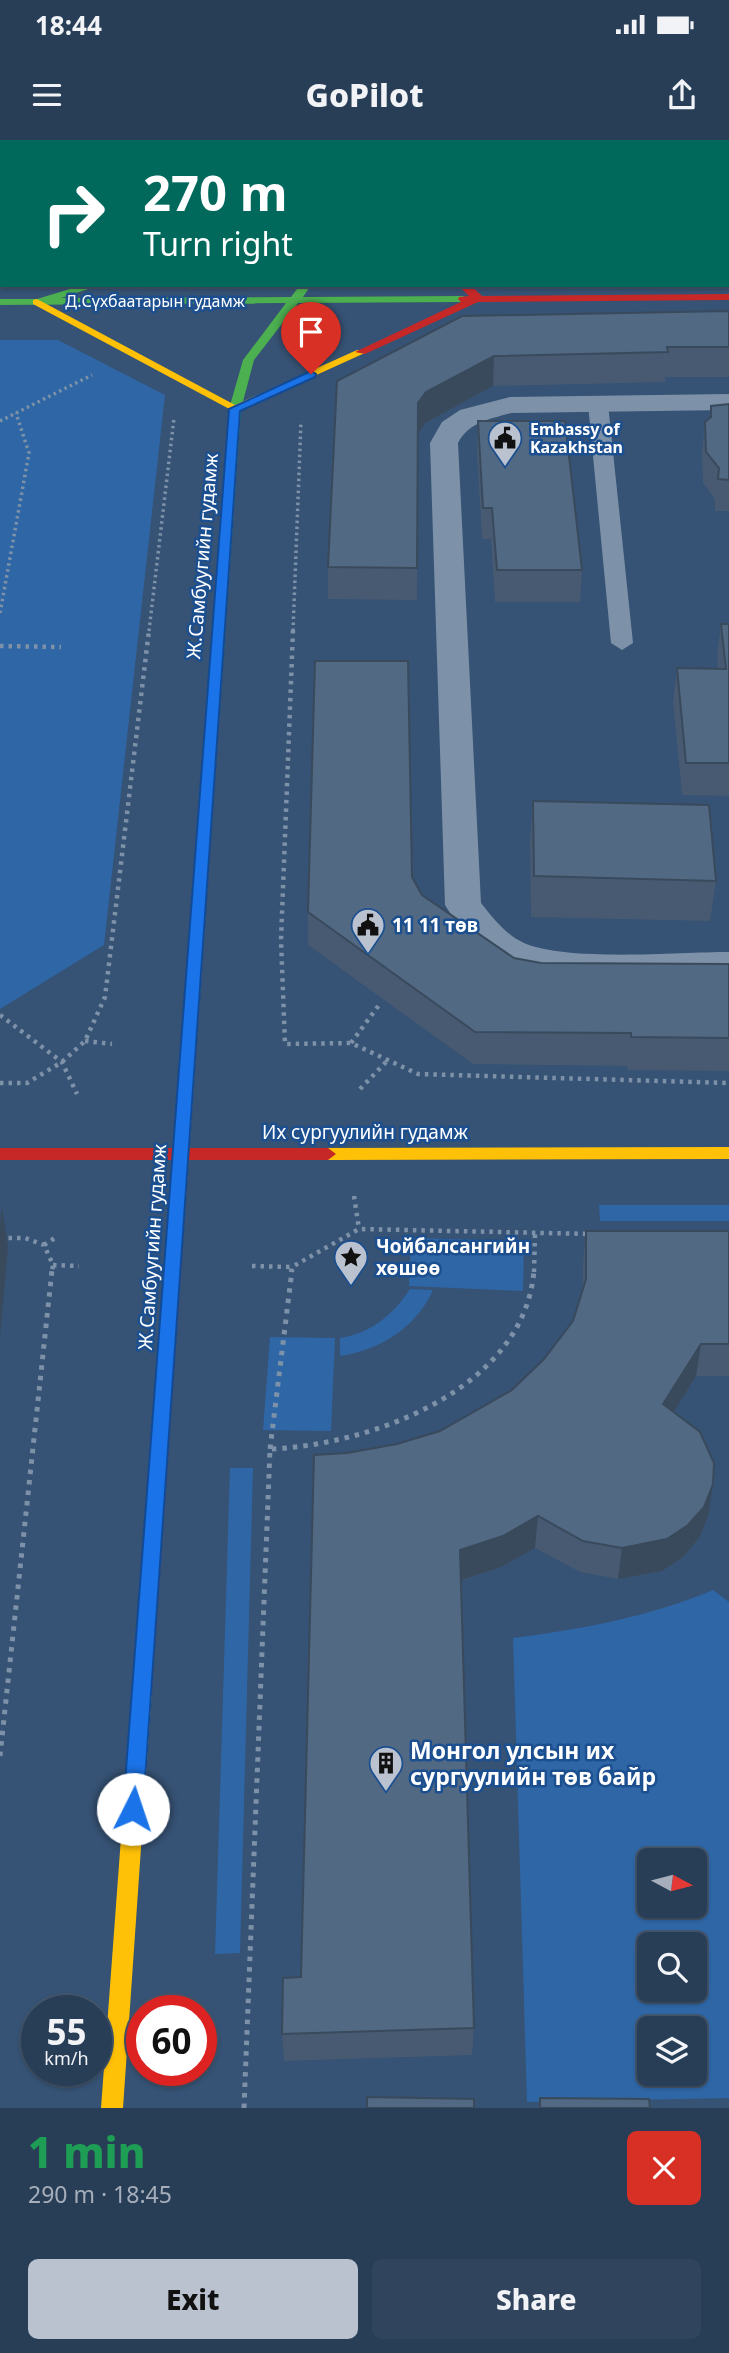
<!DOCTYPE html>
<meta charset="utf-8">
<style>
:root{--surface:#283e57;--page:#30455d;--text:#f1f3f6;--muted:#a5aeba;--line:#44576d;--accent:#b9c2ce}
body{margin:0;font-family:"Noto Sans",sans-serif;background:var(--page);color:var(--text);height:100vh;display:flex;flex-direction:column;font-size:26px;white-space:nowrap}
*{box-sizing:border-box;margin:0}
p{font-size:23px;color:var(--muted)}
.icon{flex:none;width:38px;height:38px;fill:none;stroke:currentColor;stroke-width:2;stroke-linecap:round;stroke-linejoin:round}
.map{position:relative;height:1968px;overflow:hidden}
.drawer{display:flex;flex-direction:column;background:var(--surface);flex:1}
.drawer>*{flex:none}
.hud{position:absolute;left:0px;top:0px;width:730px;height:147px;box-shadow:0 2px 5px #0004,0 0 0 2px var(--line);background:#00695c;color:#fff;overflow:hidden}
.needle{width:46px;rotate:97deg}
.controls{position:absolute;left:637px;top:1708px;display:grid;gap:14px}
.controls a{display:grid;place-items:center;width:70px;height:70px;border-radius:10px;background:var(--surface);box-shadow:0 2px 5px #0004,0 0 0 2px var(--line);font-size:35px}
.speed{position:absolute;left:21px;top:1855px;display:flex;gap:14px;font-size:35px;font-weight:700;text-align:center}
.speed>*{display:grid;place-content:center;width:91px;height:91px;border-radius:50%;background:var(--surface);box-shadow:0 2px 5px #0004,0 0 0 2px var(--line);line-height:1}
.speed small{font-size:18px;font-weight:400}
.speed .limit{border:10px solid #d22;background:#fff;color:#111}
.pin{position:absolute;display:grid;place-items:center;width:60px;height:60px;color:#fff;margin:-72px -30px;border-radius:50% 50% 50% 0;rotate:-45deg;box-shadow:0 0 7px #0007}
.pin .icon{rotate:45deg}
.me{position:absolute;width:77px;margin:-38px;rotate:4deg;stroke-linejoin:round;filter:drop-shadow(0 0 5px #0008)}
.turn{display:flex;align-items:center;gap:24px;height:147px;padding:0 28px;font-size:32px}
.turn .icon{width:91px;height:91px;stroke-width:2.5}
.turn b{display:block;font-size:49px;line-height:60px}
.round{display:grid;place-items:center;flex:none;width:74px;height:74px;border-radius:10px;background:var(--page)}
.summary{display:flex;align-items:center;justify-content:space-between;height:119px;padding:0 28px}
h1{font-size:42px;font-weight:800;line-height:52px;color:#1e9e55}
.button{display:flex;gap:14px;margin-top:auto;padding:14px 28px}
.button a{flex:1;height:80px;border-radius:10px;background:var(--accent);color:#111;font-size:28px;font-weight:800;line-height:80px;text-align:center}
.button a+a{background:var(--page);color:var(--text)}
.status{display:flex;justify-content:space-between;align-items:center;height:49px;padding:0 35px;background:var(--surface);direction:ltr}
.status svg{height:19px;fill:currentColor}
header{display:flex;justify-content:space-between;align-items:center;height:91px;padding:0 28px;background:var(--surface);font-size:32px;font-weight:800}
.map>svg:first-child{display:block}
.green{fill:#2f66a5;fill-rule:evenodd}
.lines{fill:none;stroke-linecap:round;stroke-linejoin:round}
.path-far2{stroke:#7d92a8;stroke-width:3.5;stroke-dasharray:2.5 3.5;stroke-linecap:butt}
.path-far1{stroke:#7d92a8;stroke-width:4.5;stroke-dasharray:3.5 5;stroke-linecap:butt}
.path{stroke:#7d92a8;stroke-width:5;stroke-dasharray:4.5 6;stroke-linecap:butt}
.lane{fill:#7d92a8;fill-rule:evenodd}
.street{fill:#7d92a8;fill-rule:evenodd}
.fast{fill:#4caf50;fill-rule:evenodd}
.slow{fill:#ffc107;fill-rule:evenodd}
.jam{fill:#c62828;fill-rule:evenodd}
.wall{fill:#475a72}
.shaded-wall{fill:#394a5c}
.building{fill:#526984;stroke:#394a5c;stroke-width:2}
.route{fill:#1a73e8;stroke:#114b97;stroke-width:2}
.labels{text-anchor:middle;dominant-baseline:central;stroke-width:5;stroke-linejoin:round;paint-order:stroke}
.far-street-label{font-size:16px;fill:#fff;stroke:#1b4f8f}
.far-poi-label{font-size:16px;font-weight:bold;fill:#fff;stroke:#1b4f8f;text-anchor:start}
.street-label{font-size:19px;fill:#fff;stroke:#1b4f8f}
.poi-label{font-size:19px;font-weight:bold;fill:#fff;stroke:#1b4f8f;text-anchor:start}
.near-poi-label{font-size:23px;font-weight:bold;fill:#fff;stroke:#1b4f8f;text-anchor:start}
</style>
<div class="status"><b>18:44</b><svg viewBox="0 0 49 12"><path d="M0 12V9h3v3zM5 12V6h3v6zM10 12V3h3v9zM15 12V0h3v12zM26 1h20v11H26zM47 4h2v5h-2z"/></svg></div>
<header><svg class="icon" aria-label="menu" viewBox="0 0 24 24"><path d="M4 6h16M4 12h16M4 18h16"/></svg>GoPilot<svg class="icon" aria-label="share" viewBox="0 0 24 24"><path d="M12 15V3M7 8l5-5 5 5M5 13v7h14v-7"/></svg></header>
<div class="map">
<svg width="729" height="1968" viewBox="0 0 729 1968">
<rect width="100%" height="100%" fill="#365274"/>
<!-- green -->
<path class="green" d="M0 200H58L165 255 104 805 0 869Z
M599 1065H729V1081H600Z
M411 1098 524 1101 523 1151 409 1146Z
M410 1149 433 1150C416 1188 380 1210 340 1216V1198C371 1193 393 1175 410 1149Z
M270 1197 335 1198 331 1291 263 1290Z
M230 1328H253L240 1813 215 1814Z
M713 1450 729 1462V1958L527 1962 513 1498C583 1489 648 1477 713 1450ZM649 1720H695V1766H649ZM649 1804H695V1850H649ZM649 1888H695V1934H649Z"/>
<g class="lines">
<!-- path-far2 -->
<path class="path-far2" d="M0 281 92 235
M0 473 29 313 16 273
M149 491 174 278
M293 491 301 281"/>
<!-- path-far1 -->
<path class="path-far1" d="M293 490 281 800 285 904 351 903 418 934 729 943
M0 506 61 507
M0 875 62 922 77 954
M85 901 112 904
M351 903 379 865
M0 943H27L62 922 85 901 105 857 149 490
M360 949 388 920
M354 1056 359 1089
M0 1098H25L44 1105 53 1125 52 1132
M44 1105 58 1096
M53 1125 79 1126
M252 1126 292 1127
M291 1132 292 1127 359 1089 592 1094
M534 1132 535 1094"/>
<!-- path -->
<path class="path" d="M270 1309 292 1130
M0 1616 52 1130
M244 1968 270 1309C371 1305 525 1249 534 1130"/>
<!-- lane -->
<path class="lane" d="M598 258 608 264 633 503 622 510 611 503 588 264Z"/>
<!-- street -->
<path class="street" d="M729 254V270L511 273C490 279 469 282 458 303L481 763C493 778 506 795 524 803 569 822 677 812 729 812V836C665 836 547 850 492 816 472 804 457 784 445 765L430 303 442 282 460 270 510 257Z"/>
<!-- fast -->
<path class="fast" d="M379 0H389L378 2Z
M83 145H100L61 158 291 157 300 145H311L303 157 463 156 468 159 463 162 298 163 254 220 241 269 210 708 203 713 196 708 229 269 243 220 286 163 0 165V159H37Z"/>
<!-- slow -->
<path class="slow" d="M37 159 235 265 357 210 367 212 235 272 33 164V160Z
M203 703 210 708 186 1057 184 1061H172L170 1057 196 708Z
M729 1007V1019L328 1020 320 1014 328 1008Z
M142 1541 149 1543 152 1549 123 1968H101L132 1549 135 1543Z"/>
<!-- jam -->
<path class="jam" d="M458 145H470L482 156 729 154V160L478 162 365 214 355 212 461 162 458 159 459 157 469 156Z
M0 1008H328L336 1014 328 1020H0Z
M178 1051 184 1053 186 1057 152 1549 149 1555 142 1557 135 1555 132 1549 170 1057 172 1053Z"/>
</g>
<!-- wall -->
<path class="wall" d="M162 0H272L271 2H200Z
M728 5H729V120H728Z
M729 171V237H665V242L493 246 425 283 418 293 417 460 328 459V427L337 241Z
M729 264V371H715V359L703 343 702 313 705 282 710 278 711 266Z
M478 281 582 430 580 462H495L491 399H482L477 311Z
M721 484H729V656L682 655 673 561 677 528 718 529 717 516Z
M533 661 716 741 710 781 531 777 530 702Z
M412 737 422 755 514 818 541 823 729 824V931L628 930 627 926 473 924 308 805V772Z
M586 1091H729V1236H696L674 1272 708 1376 699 1398 683 1417 662 1431 618 1439 580 1432 535 1408 501 1427 461 1441 474 1888 472 1915 284 1921 282 1894 301 1837 347 1313 397 1304 440 1291 512 1250 544 1219 573 1181 583 1149V1124Z"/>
<!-- shaded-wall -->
<path class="shaded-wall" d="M494 216 493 246 425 283 418 294V263L426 252Z
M2 1067 8 1107 0 1196V1084Z
M701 1204 696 1236 659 1296 663 1264Z
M713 1344 708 1376 699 1398 683 1417 662 1431 618 1439 622 1408Z
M538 1376 535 1408 501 1427 459 1441 460 1410Z"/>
<!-- building -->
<path class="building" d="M494 0H721L724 2H495Z
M728 5H729V86H728Z
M729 171V207H667L668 212 494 216 426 252 418 263 417 428 328 427 337 241 462 176Z
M729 264V340L718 339 719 328 706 312 705 282 711 277V266Z
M478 281H565L582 430H497L492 368H483Z
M721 484H729V623H686L677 528 726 529Z
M315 521H408L412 737 422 755 514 818 541 823 729 824V898L631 897V893L475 892 308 772Z
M533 661 709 665 716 741 534 736Z
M586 1091H729V1204H701L663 1264 700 1292 714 1323 713 1344 704 1367 688 1385 667 1399 622 1408 583 1401 538 1376 503 1396 460 1410 474 1888 282 1894 283 1838 301 1837 314 1315 347 1313 397 1304 440 1291 512 1250 544 1219 573 1181 586 1139Z
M367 1957 474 1959V1968H367Z
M540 1958 649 1959 650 1968H540Z"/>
<!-- route -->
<path class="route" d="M311 231 316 234 315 237 240 271 143 1669 140 1676 133 1678 126 1676 123 1669 229 269Z"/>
<!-- icons -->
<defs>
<symbol id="civic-pin" viewBox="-11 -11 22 30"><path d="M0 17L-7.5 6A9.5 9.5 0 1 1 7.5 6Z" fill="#b9c2ce" stroke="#1b4f8f"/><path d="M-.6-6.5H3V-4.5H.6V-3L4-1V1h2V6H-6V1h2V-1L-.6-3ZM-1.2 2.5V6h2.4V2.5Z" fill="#111"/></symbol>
<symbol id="sight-pin" viewBox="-11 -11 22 30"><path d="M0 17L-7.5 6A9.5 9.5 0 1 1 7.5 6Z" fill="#b9c2ce" stroke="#1b4f8f"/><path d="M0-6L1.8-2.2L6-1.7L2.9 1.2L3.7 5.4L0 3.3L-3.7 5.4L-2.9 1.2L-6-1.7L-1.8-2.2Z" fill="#111"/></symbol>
<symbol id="building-pin" viewBox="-11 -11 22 30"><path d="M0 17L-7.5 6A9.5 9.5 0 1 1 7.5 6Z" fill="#b9c2ce" stroke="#1b4f8f"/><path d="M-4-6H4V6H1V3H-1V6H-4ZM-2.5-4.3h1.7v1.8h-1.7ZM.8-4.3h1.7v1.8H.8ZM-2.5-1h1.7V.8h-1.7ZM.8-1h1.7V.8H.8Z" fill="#111"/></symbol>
</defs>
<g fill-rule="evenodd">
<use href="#civic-pin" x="486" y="279" width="38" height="52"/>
<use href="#civic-pin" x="349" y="766" width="38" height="52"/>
<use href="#sight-pin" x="332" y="1098" width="38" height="52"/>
<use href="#building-pin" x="367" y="1604" width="38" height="52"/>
</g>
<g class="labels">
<!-- far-street labels -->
<g class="far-street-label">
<text x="155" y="161">Д.Сүхбаатарын гудамж</text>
</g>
<!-- far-poi labels -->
<g class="far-poi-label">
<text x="530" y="289">Embassy of<tspan x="530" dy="18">Kazakhstan</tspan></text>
</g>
<!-- street labels -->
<g class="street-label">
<text transform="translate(202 416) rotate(-85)">Ж.Самбуугийн гудамж</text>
<text x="365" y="992">Их сургуулийн гудамж</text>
<text transform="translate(152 1107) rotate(-86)">Ж.Самбуугийн гудамж</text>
</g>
<!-- poi labels -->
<g class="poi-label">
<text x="392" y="785">11 11 төв</text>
<text x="376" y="1106">Чойбалсангийн<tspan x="376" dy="22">хөшөө</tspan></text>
</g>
<!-- near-poi labels -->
<g class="near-poi-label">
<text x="410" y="1610">Монгол улсын их<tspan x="410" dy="26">сургуулийн төв байр</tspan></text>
</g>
</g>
</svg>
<div class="controls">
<a><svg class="needle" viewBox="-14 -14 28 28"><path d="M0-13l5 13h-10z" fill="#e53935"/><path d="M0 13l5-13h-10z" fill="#a5aeba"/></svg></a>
<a><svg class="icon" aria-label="search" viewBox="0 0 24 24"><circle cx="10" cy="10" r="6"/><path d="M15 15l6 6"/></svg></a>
<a><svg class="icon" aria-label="layers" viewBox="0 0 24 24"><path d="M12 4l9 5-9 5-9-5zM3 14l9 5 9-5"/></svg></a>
</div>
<div class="speed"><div>55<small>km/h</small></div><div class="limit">60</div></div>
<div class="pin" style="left:311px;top:234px;background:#d93025"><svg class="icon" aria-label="arrive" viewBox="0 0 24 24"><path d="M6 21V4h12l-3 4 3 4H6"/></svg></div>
<svg class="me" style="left:133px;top:1669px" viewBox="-20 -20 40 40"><circle r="19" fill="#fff"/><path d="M0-13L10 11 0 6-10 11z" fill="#1a73e8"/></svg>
<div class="hud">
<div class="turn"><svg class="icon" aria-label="right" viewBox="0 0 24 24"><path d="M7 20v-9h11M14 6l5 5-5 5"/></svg><div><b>270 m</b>Turn right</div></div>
</div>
</div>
<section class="drawer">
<div class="summary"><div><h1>1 min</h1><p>290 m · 18:45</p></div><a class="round" style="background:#d93025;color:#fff"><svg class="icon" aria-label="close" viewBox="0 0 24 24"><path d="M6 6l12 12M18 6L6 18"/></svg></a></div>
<div class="button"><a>Exit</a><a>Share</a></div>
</section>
